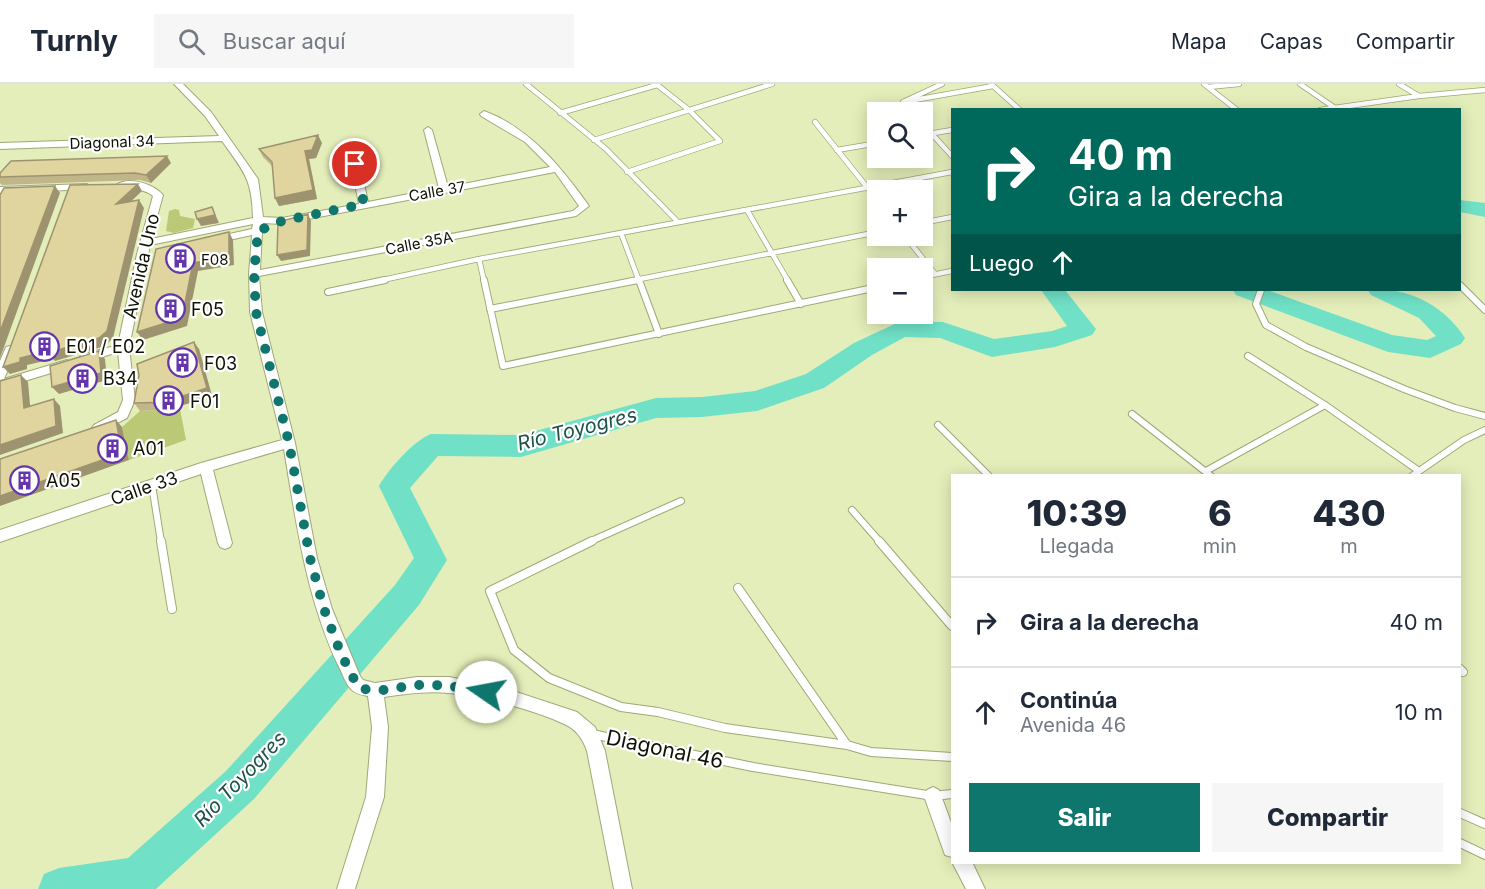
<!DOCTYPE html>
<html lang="es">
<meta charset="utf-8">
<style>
:root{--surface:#fff;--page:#f6f6f7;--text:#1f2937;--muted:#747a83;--line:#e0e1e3;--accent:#0f766e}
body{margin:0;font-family:Inter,sans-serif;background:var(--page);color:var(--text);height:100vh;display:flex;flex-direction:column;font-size:22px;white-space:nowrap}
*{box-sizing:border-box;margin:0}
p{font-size:20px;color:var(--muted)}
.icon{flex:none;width:33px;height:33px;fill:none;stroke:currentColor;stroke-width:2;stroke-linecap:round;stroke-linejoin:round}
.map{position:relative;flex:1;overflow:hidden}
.sheet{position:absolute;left:951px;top:390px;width:510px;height:390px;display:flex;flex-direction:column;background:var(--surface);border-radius:0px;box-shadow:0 3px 15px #0003}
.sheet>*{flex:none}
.hud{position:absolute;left:951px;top:24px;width:510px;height:183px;border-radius:0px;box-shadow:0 3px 15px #0003;background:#00695c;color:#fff;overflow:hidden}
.buttons{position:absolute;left:867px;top:18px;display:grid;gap:12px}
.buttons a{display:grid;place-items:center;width:66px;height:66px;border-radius:0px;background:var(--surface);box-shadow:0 3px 15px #0003;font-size:30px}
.pin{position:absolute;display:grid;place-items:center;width:51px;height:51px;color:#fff;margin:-26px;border:3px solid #fff;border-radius:50%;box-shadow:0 2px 6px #0007}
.me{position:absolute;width:66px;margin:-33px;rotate:282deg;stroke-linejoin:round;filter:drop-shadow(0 0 4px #0008)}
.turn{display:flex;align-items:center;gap:21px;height:126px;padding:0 18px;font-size:27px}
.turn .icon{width:78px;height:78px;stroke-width:2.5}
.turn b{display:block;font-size:42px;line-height:51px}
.then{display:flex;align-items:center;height:57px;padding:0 18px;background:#0003;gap:12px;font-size:22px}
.eta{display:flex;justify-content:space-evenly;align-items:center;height:102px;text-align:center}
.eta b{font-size:36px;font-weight:800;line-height:42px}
.cta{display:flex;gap:12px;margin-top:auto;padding:12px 18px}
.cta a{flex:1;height:69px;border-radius:0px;background:var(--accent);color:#fff;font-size:24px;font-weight:800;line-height:69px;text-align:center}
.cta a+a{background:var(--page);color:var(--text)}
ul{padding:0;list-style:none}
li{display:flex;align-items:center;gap:18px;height:90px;padding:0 18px;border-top:2px solid var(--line)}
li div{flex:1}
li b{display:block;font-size:22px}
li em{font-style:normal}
header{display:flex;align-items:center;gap:36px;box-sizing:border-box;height:84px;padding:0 30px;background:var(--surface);border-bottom:2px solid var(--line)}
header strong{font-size:28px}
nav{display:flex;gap:33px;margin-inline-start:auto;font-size:21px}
.search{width:420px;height:54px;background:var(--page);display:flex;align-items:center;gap:15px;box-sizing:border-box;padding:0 21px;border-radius:0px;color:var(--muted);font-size:22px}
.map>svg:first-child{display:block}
.green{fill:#bbc976}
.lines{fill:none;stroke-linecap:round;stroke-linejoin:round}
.river{fill:#70e1c7;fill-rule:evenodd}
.lane-far2-casing{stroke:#9fa876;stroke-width:6}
.lane-far1-casing{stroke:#9fa876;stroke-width:8}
.lane-casing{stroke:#9fa876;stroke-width:10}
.street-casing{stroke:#9fa876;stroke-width:2}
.lane-far2{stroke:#fff;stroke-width:4.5}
.lane-far1{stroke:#fff;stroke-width:6}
.lane{stroke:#fff;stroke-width:8}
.street{fill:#fff;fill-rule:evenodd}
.wall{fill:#c1b689}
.shaded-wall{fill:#9d946f}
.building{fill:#e0d49f;stroke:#9d946f;stroke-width:1.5}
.route{stroke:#0f766e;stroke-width:10;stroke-dasharray:0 18}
.labels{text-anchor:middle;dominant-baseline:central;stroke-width:4.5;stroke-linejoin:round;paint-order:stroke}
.far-street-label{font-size:15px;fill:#0f1202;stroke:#fff}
.far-poi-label{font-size:15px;fill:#0f1202;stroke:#fff;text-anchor:start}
.street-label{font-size:18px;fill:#0f1202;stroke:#fff}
.poi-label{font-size:18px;fill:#0f1202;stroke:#fff;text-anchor:start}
.water-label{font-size:20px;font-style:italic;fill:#205146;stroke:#fff}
.near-street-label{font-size:21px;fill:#0f1202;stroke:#fff}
</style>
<header>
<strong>Turnly</strong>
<div class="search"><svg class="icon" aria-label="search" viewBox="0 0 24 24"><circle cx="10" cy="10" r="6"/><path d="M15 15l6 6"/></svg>Buscar aquí</div>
<nav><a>Mapa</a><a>Capas</a><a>Compartir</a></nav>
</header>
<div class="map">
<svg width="1485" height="805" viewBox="0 0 1485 805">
<rect width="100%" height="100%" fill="#e4eeba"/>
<!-- green -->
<path class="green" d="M175 125 179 126 180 132 195 135 193 144 174 149 166 147 169 127Z
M180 325 186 356 129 376 122 343 140 327Z"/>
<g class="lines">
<!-- river -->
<path class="river" d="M1460 116 1485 119V133L1460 128Z
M1041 206H1065L1096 245 1092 251 1055 263 992 273 940 254 905 253 872 271 824 304 757 327 702 333 656 334 521 373 438 372 410 404 447 476 419 521 254 715 156 805H38L44 790 59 784 128 774 226 687 395 501 414 474 379 402C388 386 414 356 431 350L521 351 656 314 702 313 755 307 806 290 854 259 901 237 943 238 994 255 1052 247 1067 242Z
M1233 206H1267L1392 251 1427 256 1436 252 1419 234 1371 211 1368 206C1407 202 1444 221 1465 254L1461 260 1430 274 1388 268 1236 211Z"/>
<defs>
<path id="lane-far2" d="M526 0 606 65 678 138
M942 0 903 18 993 2
M991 0 1020 26
M1204 0 1237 26
M1300 0 1335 24
M1208 3 1239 0
M1419 12 1485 6
M903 18 913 28
M1320 26 1419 12 1399 0
M560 29 657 1
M815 38 878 117
M922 39 952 72
M922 51 952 46
M594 56 772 0
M837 66 878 59
M627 88 720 57 689 26 656 0
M747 126 788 197
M922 139 952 133
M621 149 639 197
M905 152 935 190
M479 175 484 197
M922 193 952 187
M378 197 479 175 952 88
M630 197 878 148"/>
<path id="lane-far1" d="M484 196 503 282 878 203
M639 196 659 250
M787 196 801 220
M1460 201 1485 226
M1261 206 1256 220 1266 241 1306 263 1404 305 1455 324 1485 332
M328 208 385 196
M490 225 638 196
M1248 272 1325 321 1419 387
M1132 330 1211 392
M938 341 989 392
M1206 387 1325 321
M1412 392 1464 356 1485 346
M152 401 161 458
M852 426 880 458
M589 458 681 417"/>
<path id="lane" d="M161 457 172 525
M592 457 490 507 514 566 549 594 621 623 658 628 725 644 847 661 871 668 952 673
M879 457 952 542
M738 504 847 661
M1460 585 1463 588
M592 650 753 683 933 712 952 710
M1460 729 1485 740
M1460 759 1485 771"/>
<path id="street" d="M174 0H183L211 28 258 95 263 133 282 134 359 120 347 60 351 57 355 60 368 118 439 104 424 46 428 43 432 46 448 103 550 83 525 58 481 32 480 30 484 27C530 44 561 83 589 122L576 132 259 192 262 228 295 359 317 474 332 525 360 592 363 596 375 599 417 593H449L504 604 577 628 595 643 605 667 632 805H614L587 667C583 655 576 645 564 640 537 627 479 611 448 609 427 607 405 610 384 613L388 643 384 713 355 805H337L366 713 372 643 368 612C362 611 355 610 351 605 345 599 342 588 338 581 306 513 296 438 284 365L213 386 232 459 230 463 225 465 220 463 218 459 201 390 0 458V446L201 379 282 356 250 228 249 190 252 151 215 159 210 156 211 154 252 145 253 140 150 161 129 263 135 316 127 334 98 349 92 344 94 341 118 328 123 316 118 268 85 278 79 274 81 271 118 261 137 170 153 112C141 102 127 108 116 101 129 92 153 100 163 111L151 155 253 134C252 94 244 88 222 57L0 65V59L219 52 205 32ZM555 88 579 122 573 127 260 186 262 148 269 145 263 142V139L282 140Z
M87 100 92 103 90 105 0 109V103Z
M10 262 16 266 4 295 67 276 73 280 71 283 8 302 4 301 2 298 4 295 0 296V277L6 263Z
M933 703 939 706 952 741V773L945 771 924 712 927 706Z
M952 776V778H972L985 805H966L952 778Z"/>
</defs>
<!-- lane-far2 casing -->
<use href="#lane-far2" class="lane-far2-casing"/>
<!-- lane-far1 casing -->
<use href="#lane-far1" class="lane-far1-casing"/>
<!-- lane casing -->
<use href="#lane" class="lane-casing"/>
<!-- street casing -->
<use href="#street" class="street-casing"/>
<!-- lane-far2 -->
<use href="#lane-far2" class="lane-far2"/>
<!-- lane-far1 -->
<use href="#lane-far1" class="lane-far1"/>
<!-- lane -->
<use href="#lane" class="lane"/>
<!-- street -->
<use href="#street" class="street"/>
</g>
<!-- wall -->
<path class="wall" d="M322 59 316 74 309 75 317 115 279 122 275 114 273 83 263 73 259 65Z
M171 79 151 99 140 96 2 101 0 99V89Z
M199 265 212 312 180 322V325L140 327 134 319Z"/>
<!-- shaded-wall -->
<path class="shaded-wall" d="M318 51 322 59 316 74 309 75 317 115 279 122 275 114 305 67Z
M167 72 171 79 151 99 146 91Z
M138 100 142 107 121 127 116 120Z
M55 102 60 109 0 274V248Z
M139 116 144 124 113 254 105 262 55 277 53 275 27 281V285L10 290 3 283 20 274Z
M212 123 219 139 201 142 197 135Z
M308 130 311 137 310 172 281 177 277 171Z
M229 148 233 156 234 181 198 187 187 242 143 256 137 248 193 179Z
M194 258 199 265 212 312 180 322V325L175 318 174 315Z
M99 267 105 275 107 296 59 310 52 303Z
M21 291 28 298 31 332 24 324Z
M54 315 60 322 63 349 0 371V361Z
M116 336 122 343 129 376 0 422V412Z"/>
<!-- building -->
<path class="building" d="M318 51 312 66 305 67 313 106 275 114 272 78 259 65Z
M167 72 146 91 135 89 0 93V89L11 77Z
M138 100 116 120 139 116 107 247 99 254 48 269V267L20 274V278L3 283 70 101Z
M55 102 0 248V111L4 104Z
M212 123 215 131 197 135 195 128Z
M308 130 307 166 277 171 278 138Z
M229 148V173L193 179 182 234 137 248 156 165Z
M194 258 207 304 174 315 175 318 134 319 139 291 137 280Z
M99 267 101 289 52 303 50 282Z
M21 291 24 324 54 315 56 342 0 361V297Z
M116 336 122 369 0 412V375Z"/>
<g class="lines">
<!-- route -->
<path class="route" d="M355 80 364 120 282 137 258 147 254 190 256 228 289 359 310 474 324 525 341 570 358 603C379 611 398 602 419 601 443 600 463 604 486 608"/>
</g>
<!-- icons -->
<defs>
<symbol id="building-ring" viewBox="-11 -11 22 22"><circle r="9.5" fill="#fff" stroke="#6435ac" stroke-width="1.5"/><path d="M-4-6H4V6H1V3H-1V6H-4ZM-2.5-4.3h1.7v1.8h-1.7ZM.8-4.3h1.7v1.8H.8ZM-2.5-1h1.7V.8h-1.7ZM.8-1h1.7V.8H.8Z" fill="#6435ac"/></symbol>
</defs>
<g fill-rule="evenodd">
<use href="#building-ring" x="164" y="158" width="33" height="33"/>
<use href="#building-ring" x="154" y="208" width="33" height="33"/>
<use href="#building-ring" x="28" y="246" width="33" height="33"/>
<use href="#building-ring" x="166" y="262" width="33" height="33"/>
<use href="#building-ring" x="66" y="278" width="33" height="33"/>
<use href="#building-ring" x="152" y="300" width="33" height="33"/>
<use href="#building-ring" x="96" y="348" width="33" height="33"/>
<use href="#building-ring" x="8" y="380" width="33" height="33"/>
</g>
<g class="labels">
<!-- far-street labels -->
<g class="far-street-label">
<text transform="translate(112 58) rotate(-2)">Diagonal 34</text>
<text transform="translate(437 107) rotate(-10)">Calle 37</text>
<text transform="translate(419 159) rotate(-11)">Calle 35A</text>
</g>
<!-- far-poi labels -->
<g class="far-poi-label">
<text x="201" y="175">F08</text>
</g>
<!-- street labels -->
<g class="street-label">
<text transform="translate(141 182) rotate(-77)">Avenida Uno</text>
<text transform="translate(144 404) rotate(-19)">Calle 33</text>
</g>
<!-- poi labels -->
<g class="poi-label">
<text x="191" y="225">F05</text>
<text x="66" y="262">E01 / E02</text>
<text x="204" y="279">F03</text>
<text x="103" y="294">B34</text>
<text x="190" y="317">F01</text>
<text x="133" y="364">A01</text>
<text x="46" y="396">A05</text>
</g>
<!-- water labels -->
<g class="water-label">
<text transform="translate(577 345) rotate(-14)">Río Toyogres</text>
<text transform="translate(240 695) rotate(-46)">Río Toyogres</text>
</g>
<!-- near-street labels -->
<g class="near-street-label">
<text transform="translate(665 665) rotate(12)">Diagonal 46</text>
</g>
</g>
</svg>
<div class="buttons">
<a><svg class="icon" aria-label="search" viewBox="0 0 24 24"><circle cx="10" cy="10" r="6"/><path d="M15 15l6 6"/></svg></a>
<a>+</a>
<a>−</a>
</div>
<div class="pin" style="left:355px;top:80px;background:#d93025"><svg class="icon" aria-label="arrive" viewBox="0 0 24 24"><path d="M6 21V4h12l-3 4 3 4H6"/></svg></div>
<svg class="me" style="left:486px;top:608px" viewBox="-20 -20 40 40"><circle r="19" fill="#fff"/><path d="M0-13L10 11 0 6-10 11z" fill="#0f766e"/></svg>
<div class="hud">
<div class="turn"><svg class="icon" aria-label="right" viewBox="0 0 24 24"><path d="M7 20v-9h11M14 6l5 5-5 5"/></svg><div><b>40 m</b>Gira a la derecha</div></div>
<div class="then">Luego<svg class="icon" aria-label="ahead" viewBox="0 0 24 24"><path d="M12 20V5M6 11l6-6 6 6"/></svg></div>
</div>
<section class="sheet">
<div class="eta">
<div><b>10:39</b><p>Llegada</p></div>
<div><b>6</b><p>min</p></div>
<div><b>430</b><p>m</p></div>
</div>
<ul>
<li><svg class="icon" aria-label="right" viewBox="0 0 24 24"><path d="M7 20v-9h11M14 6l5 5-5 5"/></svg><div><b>Gira a la derecha</b></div><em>40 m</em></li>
<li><svg class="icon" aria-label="ahead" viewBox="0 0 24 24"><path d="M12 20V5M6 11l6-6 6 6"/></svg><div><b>Continúa</b><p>Avenida 46</p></div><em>10 m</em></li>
</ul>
<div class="cta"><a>Salir</a><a>Compartir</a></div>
</section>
</div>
